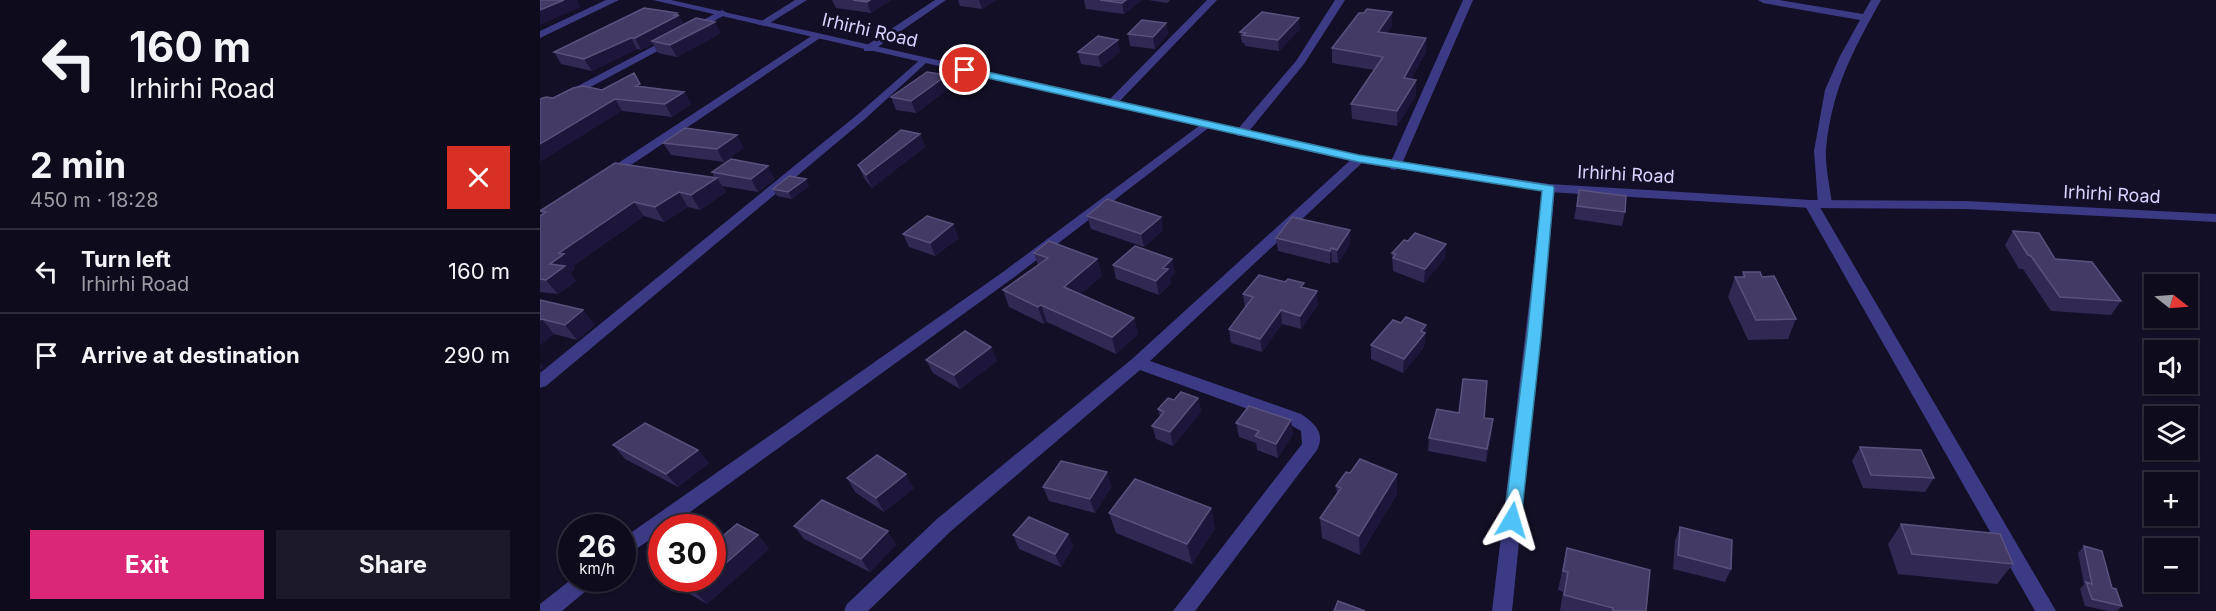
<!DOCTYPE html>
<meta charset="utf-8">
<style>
:root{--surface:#0e0b1c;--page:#1c1929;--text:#f1f3f6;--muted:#9b9ba3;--line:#2e2b3b;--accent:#db2777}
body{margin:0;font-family:Inter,sans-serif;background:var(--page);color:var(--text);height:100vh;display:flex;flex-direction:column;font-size:22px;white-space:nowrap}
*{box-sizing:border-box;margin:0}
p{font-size:20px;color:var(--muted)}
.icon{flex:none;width:33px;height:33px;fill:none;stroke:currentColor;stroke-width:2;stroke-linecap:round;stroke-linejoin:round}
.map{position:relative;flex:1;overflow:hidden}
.panel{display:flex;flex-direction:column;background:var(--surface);width:540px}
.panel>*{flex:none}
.banner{background:#0e0b1c;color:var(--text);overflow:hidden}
.needle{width:39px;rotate:107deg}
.fabs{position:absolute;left:1604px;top:274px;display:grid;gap:12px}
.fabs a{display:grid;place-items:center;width:54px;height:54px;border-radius:0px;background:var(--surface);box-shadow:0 2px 4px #0004,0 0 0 2px var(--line);font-size:30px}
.speed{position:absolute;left:18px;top:514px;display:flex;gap:12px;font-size:30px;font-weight:700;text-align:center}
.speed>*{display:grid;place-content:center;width:78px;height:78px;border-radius:50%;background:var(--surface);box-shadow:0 2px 4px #0004,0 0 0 2px var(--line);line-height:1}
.speed small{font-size:15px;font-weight:400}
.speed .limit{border:9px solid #d22;background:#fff;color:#111}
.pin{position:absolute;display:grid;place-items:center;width:51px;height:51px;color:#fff;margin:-26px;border:3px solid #fff;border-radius:50%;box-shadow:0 2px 6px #0007}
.me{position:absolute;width:66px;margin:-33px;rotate:7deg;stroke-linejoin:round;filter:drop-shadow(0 0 4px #0008)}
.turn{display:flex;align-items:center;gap:21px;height:126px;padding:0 30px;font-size:27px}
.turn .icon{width:78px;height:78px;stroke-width:2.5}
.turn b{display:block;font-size:42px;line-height:51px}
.round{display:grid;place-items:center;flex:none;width:63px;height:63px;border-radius:0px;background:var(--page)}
.summary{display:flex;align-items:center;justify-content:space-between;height:102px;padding:0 30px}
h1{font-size:36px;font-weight:700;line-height:45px}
.action{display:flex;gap:12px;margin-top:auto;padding:12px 30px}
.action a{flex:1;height:69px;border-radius:0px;background:var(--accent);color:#fff;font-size:24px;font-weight:700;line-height:69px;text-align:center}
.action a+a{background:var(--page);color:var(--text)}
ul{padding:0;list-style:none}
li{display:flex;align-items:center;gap:18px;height:84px;padding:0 30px;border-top:2px solid var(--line)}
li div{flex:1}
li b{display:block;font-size:22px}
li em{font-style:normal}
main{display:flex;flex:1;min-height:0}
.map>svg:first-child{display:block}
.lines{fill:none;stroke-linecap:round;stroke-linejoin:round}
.minor{fill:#3d3a85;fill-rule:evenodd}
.tertiary{fill:#3d3a85;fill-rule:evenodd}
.wall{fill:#312854}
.shaded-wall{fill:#1d163a}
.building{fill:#433a66;stroke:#5a527e;stroke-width:1.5}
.route{fill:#4fc3f7;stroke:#337fa1;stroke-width:1.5}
.labels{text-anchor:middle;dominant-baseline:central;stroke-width:6;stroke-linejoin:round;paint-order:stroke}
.street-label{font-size:18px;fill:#d9d4ff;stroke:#130f26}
</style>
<main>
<section class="panel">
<div class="banner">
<div class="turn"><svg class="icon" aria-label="left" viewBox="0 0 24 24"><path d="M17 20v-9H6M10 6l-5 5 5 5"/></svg><div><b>160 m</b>Irhirhi Road</div></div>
</div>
<div class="summary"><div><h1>2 min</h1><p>450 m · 18:28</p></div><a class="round" style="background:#d93025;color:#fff"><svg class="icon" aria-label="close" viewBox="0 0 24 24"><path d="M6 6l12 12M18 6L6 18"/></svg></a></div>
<ul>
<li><svg class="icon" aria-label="left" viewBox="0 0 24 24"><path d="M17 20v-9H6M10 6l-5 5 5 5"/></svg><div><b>Turn left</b><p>Irhirhi Road</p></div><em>160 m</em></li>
<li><svg class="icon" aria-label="arrive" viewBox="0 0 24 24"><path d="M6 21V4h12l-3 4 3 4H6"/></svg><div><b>Arrive at destination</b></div><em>290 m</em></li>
</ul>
<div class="action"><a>Exit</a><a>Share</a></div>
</section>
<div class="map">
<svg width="1676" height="611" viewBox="0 0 1676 611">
<rect width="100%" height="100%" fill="#130f26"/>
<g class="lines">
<!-- minor -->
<path class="minor" d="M66 0H79L0 38V31Z
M255 0H267L225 26 217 24Z
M395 0H406L332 51H324V47Z
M667 0H677L577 104H569V100Z
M795 0H805L764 64 705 136H697V130L756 61Z
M923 0H933L861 166 855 170 851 169 849 166Z
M1218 0H1239L1323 14 1331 0H1341C1313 51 1292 88 1286 149 1285 166 1290 187 1292 204L1290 207H1280L1278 204 1274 151 1285 90 1300 56 1320 20 1223 3Z
M182 10 187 13 185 15 0 114V106Z
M276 33 281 36 280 38 97 161 70 178H62L60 175Z
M382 58 387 61 386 63 325 119 6 386 0 388V373L317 115Z
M667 120 673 124 671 126 473 278 128 528H122V532L82 558V539L463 272Z
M819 155 823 156 825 159 823 162 610 361 761 414C774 423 786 433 777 450L655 611H633L762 444 761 431 749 424 600 370 411 531 328 611H304L307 604 397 519 592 359 815 156Z
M1009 184 1015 188 972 611H952L1003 188Z
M1271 200 1278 204 1516 611H1495L1264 204Z
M32 579H56L53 585 22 611H0V604Z"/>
<!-- tertiary -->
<path class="tertiary" d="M113 0H131L819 155 1009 184 1271 200 1426 201 1676 214V222L1426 209 1271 208 1009 192 819 163Z"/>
</g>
<!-- wall -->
<path class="wall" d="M292 0H351L331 13 296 8Z
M418 0H456L442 9 420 6Z
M544 0H602L584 14 546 9Z
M608 0H630L627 3Z
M852 12V26L847 33 886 52 871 79 876 80V95L857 126 812 119 811 104 834 70 792 63V48L824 13Z
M137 13 144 25 181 33 137 57 118 53 113 44 101 50 97 49 52 71 21 64 14 52Z
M626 23 628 34 615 49 590 46 588 34Z
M760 29 739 51 705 46 704 43H702L700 32Z
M538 52H580L561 67 541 64Z
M102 87 144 92 151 104 132 117 82 111 62 90Z
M411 87 376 113 356 110 351 97Z
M380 134 385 147 332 188 324 178 318 165Z
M123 143 204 148 184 162 131 155Z
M172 172 235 179 218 192 182 186 186 192 160 210 148 207 124 222 104 216 33 266 35 268 30 273 36 281 18 294 0 292V216L3 214 0 211 175 178Z
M269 186 252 199 237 196 233 189Z
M1039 190 1085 212 1082 226 1034 219Z
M547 216 623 230 604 247 551 229Z
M810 230V244L798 263 792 262 790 264 738 251 736 238Z
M1473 231 1515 259 1581 301 1571 315 1511 311 1483 269H1479L1465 245Z
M363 234 419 238 395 256 369 247Z
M494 253 557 259 562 276 540 294 594 318 598 334 576 354 507 322 504 324 469 307 463 290 498 265Z
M852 253 905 258 884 283 853 271Z
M573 265 635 272 630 278 631 283 619 295 576 279Z
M1203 272 1222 277 1256 319 1248 339 1208 340 1188 297 1195 277H1202Z
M764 288 778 305 761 329 742 324 722 352 691 343 689 329 705 308 703 294Z
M0 300 55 325 37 340 14 334 0 345Z
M861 323 886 325 884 347 863 373 831 359V345Z
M451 347 457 361 420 389 393 373 386 360Z
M658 398 661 412 633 446 616 439 612 426 620 417 618 409 634 400Z
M944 418 952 432 946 462 888 451 889 438Z
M696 423 753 434 738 458 717 450 716 443 699 437Z
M73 445 158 450 169 463 138 487 85 459Z
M1320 447 1394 478 1385 492 1323 488 1312 461Z
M810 473 857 474V494L820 555 782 538 780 518 797 494 796 486Z
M307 478 374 488 344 512 315 492Z
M572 486 555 513 509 501 503 487Z
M671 508 675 528 652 564 576 533 569 513Z
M1361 524 1473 564 1457 584 1358 574 1348 544Z
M254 526 356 545 330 572 264 539Z
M1140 527 1191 569 1185 582 1133 569 1135 541Z
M528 534 533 547 521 567 479 549 473 535Z
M218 535 229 549 167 604 146 592 133 579Z
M1544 546 1572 588 1582 606 1577 611H1568L1545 606 1540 589 1544 584 1538 553Z
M1027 548 1106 611H1020L1023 592 1018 590Z"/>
<!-- shaded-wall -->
<path class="shaded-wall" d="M24 0H37L41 7 0 25V10Z
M330 0H351L331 13 327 2Z
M439 0H456L442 9Z
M586 0H602L584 14 582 3Z
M852 12V26L838 46V32Z
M137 13 145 27 112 41 113 44 101 50 95 38Z
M759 18 760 29 739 51 738 40Z
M175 22 181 33 137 57 130 45Z
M626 23 628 34 615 49 613 37Z
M91 38 97 49 52 71 44 59Z
M886 38V52L864 93V78Z
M578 40 580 52 561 67 558 55Z
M407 75 411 87 376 113 371 101Z
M876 80V95L857 126V111Z
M144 92 151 104 132 117 125 104Z
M75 99 82 111 0 162V144Z
M380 134 385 147 332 188 326 175Z
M197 135 204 148 184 162 177 149Z
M228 166 235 179 218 192 211 179Z
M177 178 186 192 160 210 151 195Z
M266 179 269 186 252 199 248 192Z
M139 192 148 207 124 222 115 207Z
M94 202 104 216 33 266 35 268 30 273 36 281 18 294 6 280 10 264 19 253Z
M621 217 623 230 604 247 601 234Z
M413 224 419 238 395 256 390 243Z
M810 230V244L798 263 797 250Z
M906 244 905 258 884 283 885 269Z
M791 248 792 262 790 264V251Z
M557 259 562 276 529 303 524 287Z
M632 259 635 272 630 278 631 283 619 295 616 281 623 268Z
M777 291 778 305 761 329 760 316Z
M501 305 507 322 504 324 498 307Z
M43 310 55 325 37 340 25 325Z
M741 310 742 324 722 352 720 339Z
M594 318 598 334 576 354 572 337Z
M2 319 14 334 0 345V320Z
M886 325 884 347 863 373 864 359Z
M451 347 457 361 420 389 414 375Z
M0 363 4 367 0 370Z
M658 398 661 412 633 446 630 432Z
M953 419 952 432 946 462 947 449Z
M751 420 753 434 738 458 736 444Z
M158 450 169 463 138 487 126 474Z
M567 472 572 486 555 513 550 499Z
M366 474 374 488 344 512 336 498Z
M857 474V494L820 555 819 536Z
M671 508 675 528 652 564 647 544Z
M348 531 356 545 330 572 321 559Z
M528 534 533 547 521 567 515 554Z
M218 535 229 549 167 604 154 591 168 579H172V575Z"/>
<!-- building -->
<path class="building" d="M0 0H24L0 10Z
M313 0H330L327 2Z
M560 0H586L582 3Z
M104 8 137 13 134 15H139L95 38H91L44 59 14 52Z
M827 9 852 12 838 32 886 38 864 78 876 80 857 111 811 104 843 57 792 48 819 13H824Z
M722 12 759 18 738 40 703 35 706 33 700 32Z
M156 18 175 22 130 45 112 41Z
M602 20 626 23 613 37 588 34Z
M558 36 578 40 558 55 538 52Z
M387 72 407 75 371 101 351 97Z
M94 73 100 84 96 86 144 92 125 104 75 99 0 144V99L6 97 13 98 33 88 43 86 62 90Z
M145 128 197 135 177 149 123 143Z
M361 130 380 134 326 175 318 165Z
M191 159 228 166 211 179 172 172Z
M75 163 177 178 151 195 139 192 115 207 94 202 19 253 24 254 10 264 25 266 6 280 0 279V216L6 212 0 211Z
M249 176 266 179 248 192 233 189Z
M1039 190 1086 196 1085 212 1037 206Z
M567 199 621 217 601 234 547 216Z
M387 216 413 224 390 243 363 234Z
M752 217 810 230 797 250 791 248 790 251 736 238Z
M1473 231 1499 233 1515 259 1552 262 1581 301 1520 297 1491 256 1488 255Z
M875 233 906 244 885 269 853 258 856 254 852 253 864 240 868 241Z
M509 241 557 259 524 287 594 318 572 337 501 305 498 307 463 290 508 258 494 253Z
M595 246 632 259 623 268 628 269 616 281 573 265Z
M1203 272H1220L1222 277 1234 276 1256 319 1216 320 1195 277H1205Z
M719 275 745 282 748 279 764 283 761 287 777 291 760 316 741 310 720 339 689 329 713 297 703 294Z
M0 300 43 310 25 325 2 319 0 320Z
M866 317 886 325 881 331 885 333 864 359 831 345 853 320 861 323Z
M425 331 451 347 414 375 386 360Z
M923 379 947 381 944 418 953 419 947 449 889 438 897 409 919 413Z
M641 392 658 398 630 432 612 426 624 412 618 409 628 398 634 400Z
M709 406 751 420 736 444 715 436 719 431 696 423Z
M105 423 158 450 126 474 73 445Z
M1320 447 1381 450 1394 478 1331 475Z
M337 455 366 474 336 498 307 478Z
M820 459 857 474 819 536 780 518 801 488 796 486 806 472 810 473Z
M521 461 567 472 550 499 503 487Z
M595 479 671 508 647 544 569 513Z
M282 500 348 531 321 559 254 526Z
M489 517 528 534 515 554 473 535Z
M197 524 218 535 172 575V545Z
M1361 524 1460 534 1473 564 1372 554Z
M1140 527 1192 540 1191 569 1138 555Z
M1544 546 1562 551 1572 588 1576 589 1582 606 1552 599 1546 582 1552 584Z
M1027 548 1110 570 1106 611H1073V608L1024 595 1028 572 1023 571Z
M134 579H168L154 591Z
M798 601 825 611H794Z"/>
<!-- route -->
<path class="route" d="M425 67 819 155 1013 186 1014 188 1001 337 981 520 979 525 972 527 966 525 964 520 987 337 1002 191 819 162 421 72V68Z"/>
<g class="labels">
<!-- street labels -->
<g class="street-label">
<text transform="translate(330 30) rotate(13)">Irhirhi Road</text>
<text transform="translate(1086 174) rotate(3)">Irhirhi Road</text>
<text transform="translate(1572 194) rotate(3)">Irhirhi Road</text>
</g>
</g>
</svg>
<div class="fabs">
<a><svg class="needle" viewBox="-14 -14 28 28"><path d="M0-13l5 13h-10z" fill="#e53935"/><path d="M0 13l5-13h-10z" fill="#9b9ba3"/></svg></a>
<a><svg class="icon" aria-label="sound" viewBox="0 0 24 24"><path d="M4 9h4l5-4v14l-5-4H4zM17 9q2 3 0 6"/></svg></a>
<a><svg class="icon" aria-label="layers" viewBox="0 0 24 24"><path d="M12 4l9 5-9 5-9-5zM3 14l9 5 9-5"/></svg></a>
<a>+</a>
<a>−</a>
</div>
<div class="speed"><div>26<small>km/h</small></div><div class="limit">30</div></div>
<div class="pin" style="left:425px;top:70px;background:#d93025"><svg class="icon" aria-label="arrive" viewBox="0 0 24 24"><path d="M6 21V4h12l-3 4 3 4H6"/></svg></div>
<svg class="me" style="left:972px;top:520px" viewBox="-20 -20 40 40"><path d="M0-17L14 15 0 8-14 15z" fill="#4fc3f7" stroke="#fff" stroke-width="4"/></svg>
</div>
</main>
